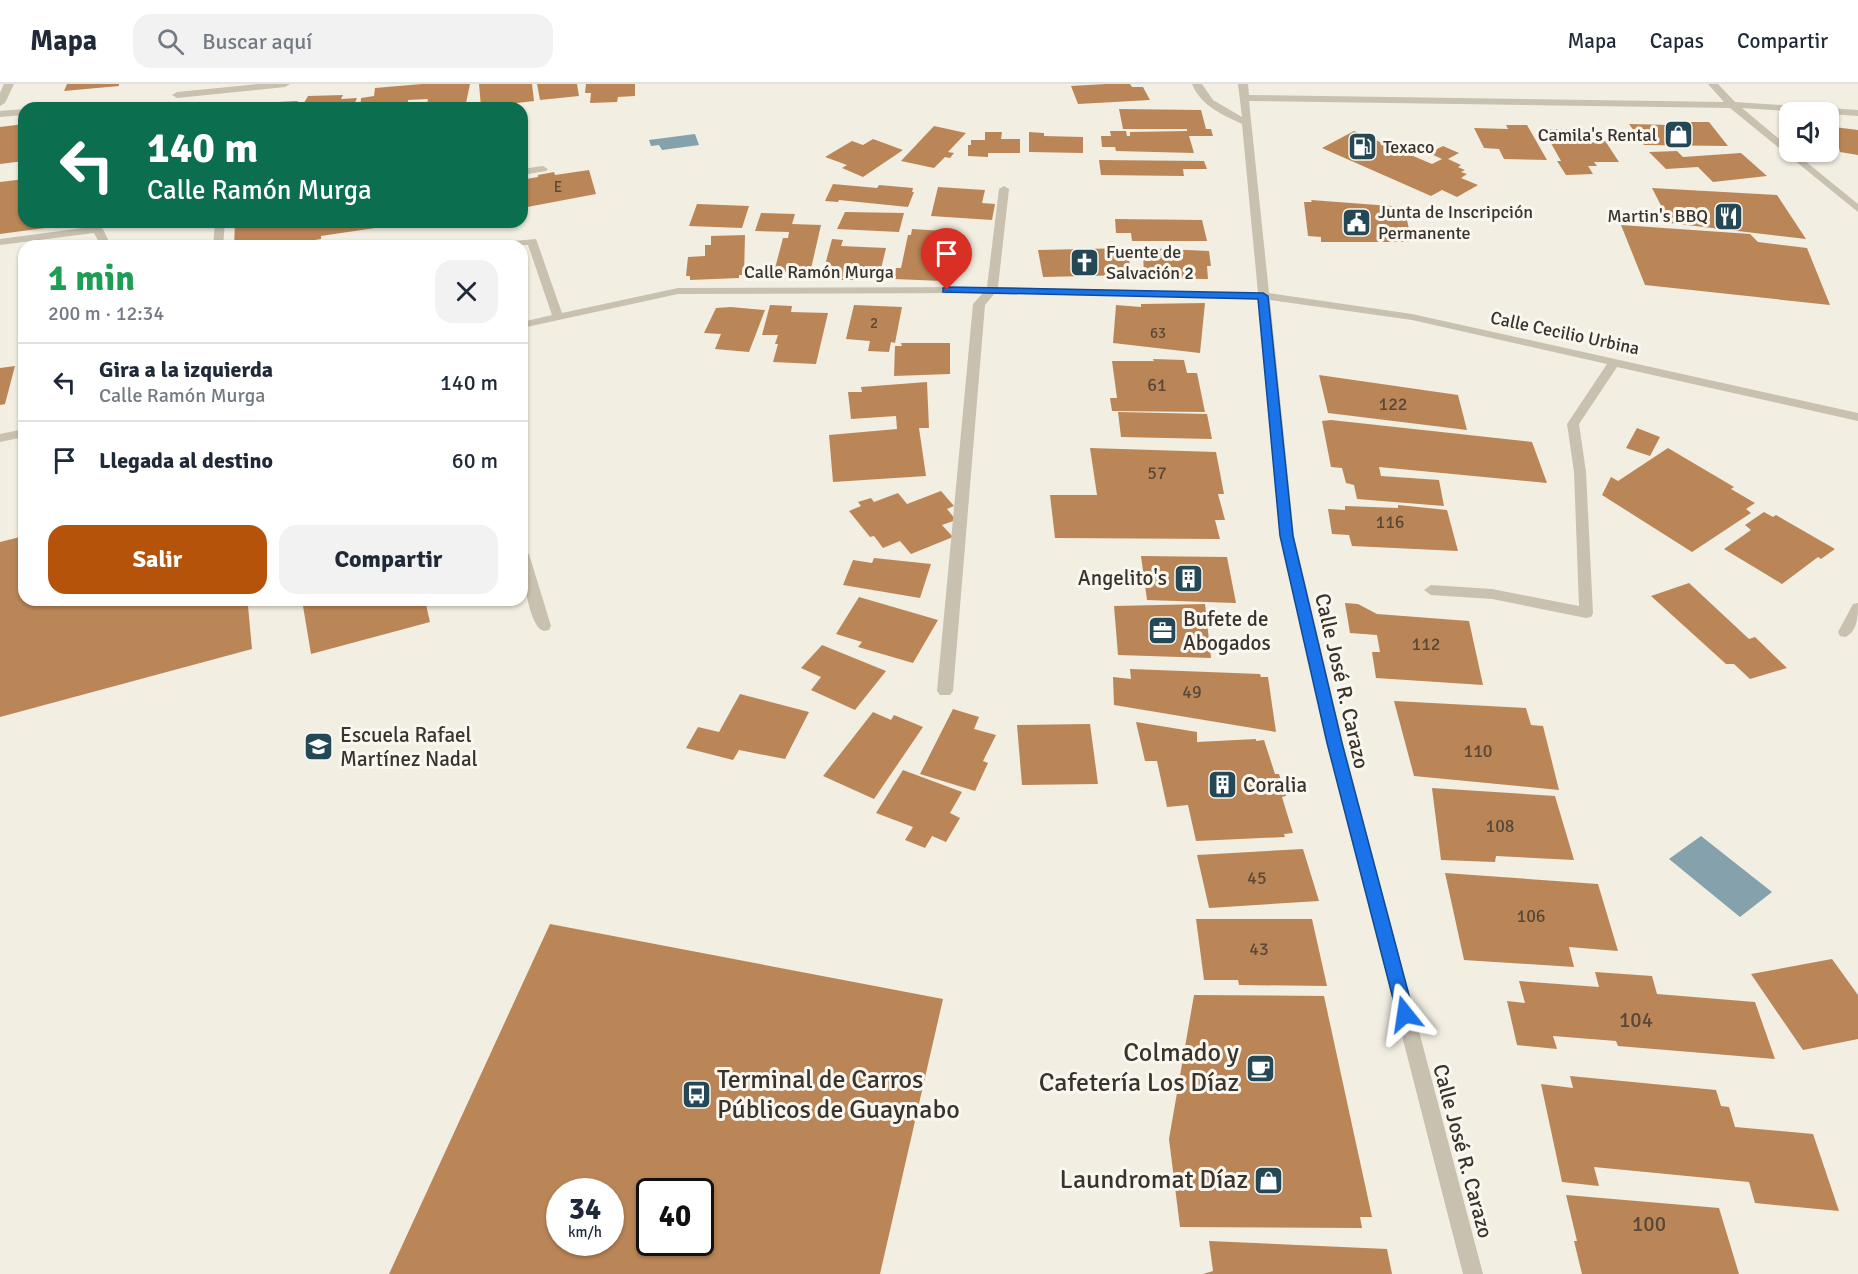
<!DOCTYPE html>
<html lang="es">
<meta charset="utf-8">
<style>
:root{--surface:#fff;--page:#f2f2f3;--text:#1f2937;--muted:#747a83;--line:#e0e1e3;--accent:#b45309}
body{margin:0;font-family:Signika,sans-serif;background:var(--page);color:var(--text);height:100vh;display:flex;flex-direction:column;font-size:22px;white-space:nowrap}
*{box-sizing:border-box;margin:0}
p{font-size:20px;color:var(--muted)}
.icon{flex:none;width:33px;height:33px;fill:none;stroke:currentColor;stroke-width:2;stroke-linecap:round;stroke-linejoin:round}
.map{position:relative;flex:1;overflow:hidden}
.sheet{position:absolute;left:18px;top:156px;width:510px;height:366px;display:flex;flex-direction:column;background:var(--surface);border-radius:18px;box-shadow:0 2px 4px #0004}
.sheet>*{flex:none}
.hud{position:absolute;left:18px;top:18px;width:510px;height:126px;border-radius:18px;box-shadow:0 2px 4px #0004;background:#0b6e4f;color:#fff;overflow:hidden}
.buttons{position:absolute;left:1779px;top:18px;display:grid;gap:12px}
.buttons a{display:grid;place-items:center;width:60px;height:60px;border-radius:12px;background:var(--surface);box-shadow:0 2px 4px #0004;font-size:30px}
.speed{position:absolute;left:546px;top:1094px;display:flex;gap:12px;font-size:30px;font-weight:700;text-align:center}
.speed>*{display:grid;place-content:center;width:78px;height:78px;border-radius:50%;background:var(--surface);box-shadow:0 2px 4px #0004;line-height:1}
.speed small{font-size:15px;font-weight:400}
.speed .limit{border:3px solid #111;border-radius:9px;background:#fff;color:#111}
.pin{position:absolute;display:grid;place-items:center;width:51px;height:51px;color:#fff;margin:-62px -26px;border-radius:50% 50% 50% 0;rotate:-45deg;box-shadow:0 0 6px #0007}
.pin .icon{rotate:45deg}
.me{position:absolute;width:66px;margin:-33px;rotate:345deg;stroke-linejoin:round;filter:drop-shadow(0 0 4px #0008)}
.turn{display:flex;align-items:center;gap:21px;height:126px;padding:0 30px;font-size:27px}
.turn .icon{width:78px;height:78px;stroke-width:2.5}
.turn b{display:block;font-size:42px;line-height:51px}
.round{display:grid;place-items:center;flex:none;width:63px;height:63px;border-radius:18px;background:var(--page)}
.overview{display:flex;align-items:center;justify-content:space-between;height:102px;padding:0 30px}
h1{font-size:36px;font-weight:700;line-height:45px;color:#1e9e55}
.action{display:flex;gap:12px;margin-top:auto;padding:12px 30px}
.action a{flex:1;height:69px;border-radius:18px;background:var(--accent);color:#fff;font-size:24px;font-weight:700;line-height:69px;text-align:center}
.action a+a{background:var(--page);color:var(--text)}
ul{padding:0;list-style:none}
li{display:flex;align-items:center;gap:18px;height:78px;padding:0 30px;border-top:2px solid var(--line)}
li div{flex:1}
li b{display:block;font-size:22px}
li em{font-style:normal}
header{display:flex;align-items:center;gap:36px;box-sizing:border-box;height:84px;padding:0 30px;background:var(--surface);border-bottom:2px solid var(--line)}
header strong{font-size:28px}
nav{display:flex;gap:33px;margin-inline-start:auto;font-size:21px}
.search{width:420px;height:54px;background:var(--page);display:flex;align-items:center;gap:15px;box-sizing:border-box;padding:0 21px;border-radius:18px;color:var(--muted);font-size:22px}
.map>svg:first-child{display:block}
.water{fill:#84a1ac}
.building{fill:#bb8657;fill-rule:evenodd}
.lines{fill:none;stroke-linecap:round;stroke-linejoin:round}
.minor{fill:#c9c1af;fill-rule:evenodd}
.route{fill:#1a73e8;stroke:#114b97;stroke-width:1.5}
.labels{text-anchor:middle;dominant-baseline:central;stroke-width:6;stroke-linejoin:round;paint-order:stroke}
.far-number-label{font-size:15px;fill:#5a4837}
.far-poi-label{font-size:18px;fill:#39332c;stroke:#f9f7ef;text-anchor:start}
.far-street-label{font-size:18px;fill:#39332c;stroke:#f9f7ef}
.number-label{font-size:18px;fill:#5a4837}
.poi-label{font-size:21px;fill:#39332c;stroke:#f9f7ef;text-anchor:start}
.street-label{font-size:21px;fill:#39332c;stroke:#f9f7ef}
.near-number-label{font-size:21px;fill:#5a4837}
.near-poi-label{font-size:26px;fill:#39332c;stroke:#f9f7ef;text-anchor:end}
</style>
<header>
<strong>Mapa</strong>
<div class="search"><svg class="icon" aria-label="search" viewBox="0 0 24 24"><circle cx="10" cy="10" r="6"/><path d="M15 15l6 6"/></svg>Buscar aquí</div>
<nav><a>Mapa</a><a>Capas</a><a>Compartir</a></nav>
</header>
<div class="map">
<svg width="1858" height="1190" viewBox="0 0 1858 1190">
<rect width="100%" height="100%" fill="#f2eee2"/>
<!-- water -->
<path class="water" d="M695 50 699 61 662 66 659 61 651 62 649 56Z
M1701 752 1772 808 1740 833 1669 775Z"/>
<!-- building -->
<path class="building" d="M67 0H119V2L64 7Z
M422 0H470L465 24H426L428 15 408 16V24H360L361 14 374 12 375 4Z
M479 0H532L534 17 481 23Z
M537 0H577L579 12 540 16Z
M586 0H635V12L618 13 617 18 590 19 591 9H585Z
M1106 0H1130L1132 3H1143L1150 16 1078 20 1071 2Z
M343 11 341 15 357 14 353 24H301L308 12Z
M298 17 295 24H248L250 20 258 19Z
M231 21 229 24H197V22Z
M1119 25 1201 26 1206 45H1211L1213 52H1189L1194 69 1116 67 1115 63H1102L1101 52H1111L1110 47H1126L1127 52H1130V48L1187 47V45H1123Z
M1670 38H1709L1728 62 1644 61 1629 40 1671 41Z
M24 40V77L0 80V43Z
M1506 41H1527L1547 76 1504 75 1499 65 1484 64 1474 44 1508 45Z
M934 42 966 49 948 68 954 69 950 74 945 73 934 84 901 77Z
M1834 43 1858 46V71L1840 68Z
M1543 45 1598 46 1619 78H1594L1597 82H1588L1593 90 1566 91 1557 77H1561Z
M1354 47 1432 80 1442 75 1429 69 1443 62 1459 69 1448 75 1461 81 1458 83 1465 86 1461 88 1467 90 1461 94 1478 101 1457 113 1442 106 1431 112 1322 64Z
M985 48H1002L1001 55H1020V69H988V73L968 72V61H971V56H985Z
M1029 48 1044 49V52L1083 53V69L1029 68Z
M873 55 903 66 863 93 842 84 847 81 825 73 852 57 863 61Z
M1677 67 1683 73 1741 69 1767 92 1713 98 1698 83 1666 85 1649 68Z
M1099 76 1204 77 1207 85H1183L1184 92 1101 91Z
M589 86 596 110 522 124V93L526 95 538 93V91L554 88 555 91Z
M24 95V138H62L60 142 0 150V98Z
M833 100 877 104 879 101 913 104 912 108H914L908 123 839 116 838 118 825 117Z
M938 103 985 106 982 119 995 120 992 136 931 132Z
M1652 104 1777 111 1806 155 1670 139Z
M1311 116 1404 123 1412 158H1321V153L1308 152 1304 118H1312Z
M697 120 749 122 742 144 689 142Z
M845 128 904 129 899 148 837 145Z
M761 129 795 130 792 140 821 141 810 189 774 188 783 154H788L789 148 755 147Z
M1115 135 1202 136 1207 157H1132L1131 149H1116Z
M243 138H424V139L395 144V141L321 152V155L277 162H272V160L234 162 235 139Z
M1621 141 1750 150 1758 158 1807 164 1830 221 1645 201Z
M912 145 944 147 938 186H945L943 197 894 195 896 184H901L908 151H911Z
M745 151 744 191H739V194L690 196V192H686L688 173 705 172V161H711V152Z
M832 155 843 156 841 162 886 164 879 193 862 192 860 196H821Z
M1130 164 1129 191 1043 193 1038 166Z
M1143 164 1209 167 1211 182H1207L1208 195 1144 194Z
M1205 219 1200 269 1113 259 1116 221 1141 223V220Z
M770 221 792 222 791 228 828 229 816 280 773 278 778 260H775L778 251H762Z
M854 221 902 223 895 259 891 258 889 268 868 267 870 257 846 255Z
M731 223 765 226 749 268 715 265 721 250 704 249 716 224Z
M901 259H950V290L894 292 895 262H902Z
M1153 275 1184 276 1187 289H1197L1205 328 1112 327 1110 314H1117L1112 277H1154Z
M15 282 5 320 0 321V284Z
M1319 291 1458 311 1467 346 1328 329Z
M927 298 929 344H919L926 392 833 398 829 351 897 345 896 332 851 335 848 308H862L861 303Z
M1118 328 1207 330 1212 355 1121 353Z
M1331 336 1532 358 1547 399 1379 383 1381 392 1439 396 1444 422 1357 415 1354 401 1346 399 1342 384 1331 383 1322 337Z
M1637 344 1660 353 1650 372 1626 364Z
M1090 364 1216 368 1224 410H1218L1225 436H1215L1220 455 1055 454 1050 411H1097Z
M1668 364 1734 403 1731 405 1755 419 1746 425 1751 429 1692 468 1602 411 1611 393 1618 397Z
M941 407 954 422 947 425 956 436 942 441 953 453 911 470 900 457 883 464 874 452 870 453 849 427 861 422 858 418 871 414 874 418 898 409 907 420Z
M1398 421 1447 426 1458 467 1352 462 1349 451 1332 450 1328 425 1345 426V422L1398 424Z
M1764 428 1773 433 1776 431 1835 465 1821 475 1818 473 1782 500 1724 465 1751 446 1745 441Z
M24 452V516H267L248 522 252 565 0 633V458Z
M1141 472 1227 473 1236 519 1147 516Z
M874 474 931 480 920 514 843 501 853 476 872 479Z
M1689 499 1749 555 1755 553 1787 584 1750 595 1734 580H1726L1651 512Z
M859 513 938 536 913 579 858 563 862 558 836 550Z
M302 516H425L430 538 311 570Z
M1345 519 1358 520 1377 530 1469 537 1483 601 1376 594 1372 568H1380L1377 551 1350 549Z
M1205 520 1211 574 1118 571 1114 522Z
M822 561 886 587 855 626 811 606 821 593 801 584Z
M1130 585 1260 590 1261 593H1268L1276 648 1114 621 1113 593 1131 595Z
M740 610 809 628 785 675 739 666 733 676 686 664 698 643 719 648Z
M1394 617 1526 624 1531 641 1543 642 1559 706 1414 692Z
M953 625 979 633 974 645 996 651 983 677 988 679 975 707 920 690Z
M873 628 891 636 894 631 923 643 874 715 823 692Z
M1136 638 1197 648V658L1256 655V657L1264 656 1275 690H1279L1286 712 1282 713 1293 749 1284 750 1285 753 1196 757 1188 721 1167 723 1157 677H1145Z
M1090 640 1098 700 1022 701 1017 641Z
M903 686 962 708 950 729 960 734 946 758 932 752 925 764 905 756 913 743 876 729Z
M1432 704 1555 712 1574 776 1496 772 1495 778 1441 776Z
M1303 765 1319 817 1209 824 1197 771Z
M1445 789 1598 800 1618 867 1569 863 1574 883 1464 876Z
M1196 835H1312L1327 902 1239 901 1238 896H1204Z
M550 840 943 915 880 1190H389ZM560 1107H610V1158H560ZM650 1107H700V1158H650Z
M1832 875 1858 911V955L1803 966 1751 890Z
M1595 888 1652 892 1657 910 1755 918 1775 975 1618 962 1616 957 1553 952 1557 965 1517 961 1507 917 1525 919 1519 897 1599 903Z
M1194 911 1324 912 1372 1133H1360L1362 1144 1180 1143 1169 1055Z
M1570 992 1716 1006 1721 1022 1729 1023 1735 1043 1813 1050 1839 1127 1755 1119 1749 1098 1594 1083 1599 1102 1562 1098 1541 1000 1573 1004Z
M1566 1111 1719 1124 1739 1190H1582L1574 1157H1577Z
M1209 1157 1387 1165 1392 1190H1203L1213 1187Z"/>
<g class="lines">
<!-- minor -->
<path class="minor" d="M4 0H14L5 19 0 22V9Z
M258 0H290L285 3 177 14 172 11 177 8Z
M1192 0H1202L1213 16 1242 33 1238 0H1248L1249 11 1724 18 1708 0H1718L1735 18 1858 26V32L1742 24 1790 64V68H1794L1858 120V128L1730 24 1249 17 1269 209 1412 230 1858 329V337L1617 283 1579 340 1586 388 1593 529 1591 533 1586 534 1492 515 1431 511 1424 506 1431 501 1492 505 1579 522 1574 388 1567 340 1607 280 1412 236 1270 216 1294 452 1343 659 1483 1190H1463L1327 659 1280 452 1258 215 995 209 985 221 953 607 950 611H940L937 607 973 220 983 209 678 210 522 244V238L552 231 528 161 486 162 491 159 536 155 562 229 678 204 987 203 999 105 1004 102 1009 105 998 203 1258 209 1242 40C1223 31 1201 22 1192 0Z
M78 20 82 24H65L67 22Z
M24 25V31L0 33V27Z
M543 82 548 85 546 87 522 91V85Z
M215 138H225L223 162H213Z
M98 142 103 145 111 162H101L94 149 0 161V155Z
M24 345V353L0 358V350Z
M522 465 529 470 551 542 549 546 544 547C527 542 522 481 522 465Z
M1858 519C1858 531 1858 548 1845 553L1840 552 1838 548 1853 520Z"/>
</g>
<!-- route -->
<path class="route" d="M947 203 1263 209 1268 212 1293 452 1342 659 1414 930 1411 935 1405 937 1399 935 1397 930 1327 659 1280 452 1258 215 943 208V204Z"/>
<!-- icons -->
<defs>
<symbol id="shop-square" viewBox="-11 -11 22 22"><rect x="-9" y="-9" width="18" height="18" rx="4" fill="#254857" stroke="#f9f7ef"/><path d="M-5-2.5h2.3a2.7 3.5 0 0 1 5.4 0H5L5.5 6h-11ZM-1.5-2.5h3a1.5 2.3 0 0 0-3 0Z" fill="#fff"/></symbol>
<symbol id="fuel-square" viewBox="-11 -11 22 22"><rect x="-9" y="-9" width="18" height="18" rx="4" fill="#254857" stroke="#f9f7ef"/><path d="M-5.5-6h7V0h2V4h1.3V-2.5L3-4.5l.8-.8L6-3V5H2.5V1h-1V6h-7ZM-4.2-4.7v3.2H.2V-4.7Z" fill="#fff"/></symbol>
<symbol id="restaurant-square" viewBox="-11 -11 22 22"><rect x="-9" y="-9" width="18" height="18" rx="4" fill="#254857" stroke="#f9f7ef"/><path d="M-5-6h1v4h1v-4h1v4h1v-4h1v5L-1.5 .5V6h-2V.5L-5-1ZM5-6V6H3V1.5H1.5Q1.5-4 5-6Z" fill="#fff"/></symbol>
<symbol id="civic-square" viewBox="-11 -11 22 22"><rect x="-9" y="-9" width="18" height="18" rx="4" fill="#254857" stroke="#f9f7ef"/><path d="M-.6-6.5H3V-4.5H.6V-3L4-1V1h2V6H-6V1h2V-1L-.6-3ZM-1.2 2.5V6h2.4V2.5Z" fill="#fff"/></symbol>
<symbol id="church-square" viewBox="-11 -11 22 22"><rect x="-9" y="-9" width="18" height="18" rx="4" fill="#254857" stroke="#f9f7ef"/><path d="M-1.2-6h2.4v3.5h3.3v2.4h-3.3V6h-2.4V-.1h-3.3v-2.4h3.3Z" fill="#fff"/></symbol>
<symbol id="building-square" viewBox="-11 -11 22 22"><rect x="-9" y="-9" width="18" height="18" rx="4" fill="#254857" stroke="#f9f7ef"/><path d="M-4-6H4V6H1V3H-1V6H-4ZM-2.5-4.3h1.7v1.8h-1.7ZM.8-4.3h1.7v1.8H.8ZM-2.5-1h1.7V.8h-1.7ZM.8-1h1.7V.8H.8Z" fill="#fff"/></symbol>
<symbol id="office-square" viewBox="-11 -11 22 22"><rect x="-9" y="-9" width="18" height="18" rx="4" fill="#254857" stroke="#f9f7ef"/><path d="M-6-3h4V-5.5h4V-3h4V5H-6ZM-1-4.5V-3h2v-1.5ZM-6 0V1H6V0Z" fill="#fff"/></symbol>
<symbol id="school-square" viewBox="-11 -11 22 22"><rect x="-9" y="-9" width="18" height="18" rx="4" fill="#254857" stroke="#f9f7ef"/><path d="M0-5L7-2L0 1L-7-2ZM-4 1L0 2.5L4 1V4Q0 6-4 4Z" fill="#fff"/></symbol>
<symbol id="cafe-square" viewBox="-11 -11 22 22"><rect x="-9" y="-9" width="18" height="18" rx="4" fill="#254857" stroke="#f9f7ef"/><path d="M-5.5-4.5H6V0H3Q3 3.5 0 3.5H-2.5Q-5.5 3.5-5.5 0ZM3-3.2v2h1.7v-2ZM-6 4.5H4V6H-6Z" fill="#fff"/></symbol>
<symbol id="bus-square" viewBox="-11 -11 22 22"><rect x="-9" y="-9" width="18" height="18" rx="4" fill="#254857" stroke="#f9f7ef"/><path d="M-5-6H5V4H4V6H2V4H-2V6H-4V4H-5ZM-3.5-4V0h7V-4ZM-3.5 1.2v1.5H-2V1.2ZM2 1.2v1.5H3.5V1.2Z" fill="#fff"/></symbol>
</defs>
<g fill-rule="evenodd">
<use href="#shop-square" x="1662" y="34" width="33" height="33"/>
<use href="#fuel-square" x="1346" y="46" width="33" height="33"/>
<use href="#restaurant-square" x="1712" y="116" width="33" height="33"/>
<use href="#civic-square" x="1340" y="122" width="33" height="33"/>
<use href="#church-square" x="1068" y="162" width="33" height="33"/>
<use href="#building-square" x="1172" y="478" width="33" height="33"/>
<use href="#office-square" x="1146" y="530" width="33" height="33"/>
<use href="#school-square" x="302" y="646" width="33" height="33"/>
<use href="#building-square" x="1206" y="684" width="33" height="33"/>
<use href="#cafe-square" x="1244" y="968" width="33" height="33"/>
<use href="#bus-square" x="680" y="994" width="33" height="33"/>
<use href="#shop-square" x="1252" y="1080" width="33" height="33"/>
</g>
<g class="labels">
<!-- far-number labels -->
<g class="far-number-label">
<text x="558" y="103">E</text>
<text x="874" y="239">2</text>
<text x="1158" y="249">63</text>
</g>
<!-- far-poi labels -->
<g class="far-poi-label">
<text x="1657" y="51" text-anchor="end">Camila's Rental</text>
<text x="1383" y="63">Texaco</text>
<text x="1378" y="128">Junta de Inscripción<tspan x="1378" dy="21">Permanente</tspan></text>
<text x="1708" y="132" text-anchor="end">Martin's BBQ</text>
<text x="1106" y="168">Fuente de<tspan x="1106" dy="21">Salvación 2</tspan></text>
</g>
<!-- far-street labels -->
<g class="far-street-label">
<text x="819" y="188">Calle Ramón Murga</text>
<text transform="translate(1565 249) rotate(12)">Calle Cecilio Urbina</text>
</g>
<!-- number labels -->
<g class="number-label">
<text x="1157" y="301">61</text>
<text x="1393" y="320">122</text>
<text x="1157" y="389">57</text>
<text x="1390" y="438">116</text>
<text x="1426" y="560">112</text>
<text x="1192" y="608">49</text>
<text x="1478" y="667">110</text>
<text x="1500" y="742">108</text>
<text x="1257" y="794">45</text>
<text x="1531" y="832">106</text>
<text x="1259" y="865">43</text>
</g>
<!-- poi labels -->
<g class="poi-label">
<text x="1167" y="494" text-anchor="end">Angelito's</text>
<text x="1183" y="535">Bufete de<tspan x="1183" dy="24">Abogados</tspan></text>
<text x="340" y="651">Escuela Rafael<tspan x="340" dy="24">Martínez Nadal</tspan></text>
<text x="1243" y="701">Coralia</text>
</g>
<!-- street labels -->
<g class="street-label">
<text transform="translate(1342 597) rotate(77)">Calle José R. Carazo</text>
<text transform="translate(1463 1067) rotate(75)">Calle José R. Carazo</text>
</g>
<!-- near-number labels -->
<g class="near-number-label">
<text x="1636" y="936">104</text>
<text x="1649" y="1140">100</text>
</g>
<!-- near-poi labels -->
<g class="near-poi-label">
<text x="1239" y="969">Colmado y<tspan x="1239" dy="30">Cafetería Los Díaz</tspan></text>
<text x="717" y="996" text-anchor="start">Terminal de Carros<tspan x="717" dy="30">Públicos de Guaynabo</tspan></text>
<text x="1248" y="1096">Laundromat Díaz</text>
</g>
</g>
</svg>
<div class="buttons">
<a><svg class="icon" aria-label="sound" viewBox="0 0 24 24"><path d="M4 9h4l5-4v14l-5-4H4zM17 9q2 3 0 6"/></svg></a>
</div>
<div class="speed"><div>34<small>km/h</small></div><div class="limit">40</div></div>
<div class="pin" style="left:947px;top:206px;background:#d93025"><svg class="icon" aria-label="arrive" viewBox="0 0 24 24"><path d="M6 21V4h12l-3 4 3 4H6"/></svg></div>
<svg class="me" style="left:1405px;top:930px" viewBox="-20 -20 40 40"><path d="M0-17L14 15 0 8-14 15z" fill="#1a73e8" stroke="#fff" stroke-width="4"/></svg>
<div class="hud">
<div class="turn"><svg class="icon" aria-label="left" viewBox="0 0 24 24"><path d="M17 20v-9H6M10 6l-5 5 5 5"/></svg><div><b>140 m</b>Calle Ramón Murga</div></div>
</div>
<section class="sheet">
<div class="overview"><div><h1>1 min</h1><p>200 m · 12:34</p></div><a class="round"><svg class="icon" aria-label="close" viewBox="0 0 24 24"><path d="M6 6l12 12M18 6L6 18"/></svg></a></div>
<ul>
<li><svg class="icon" aria-label="left" viewBox="0 0 24 24"><path d="M17 20v-9H6M10 6l-5 5 5 5"/></svg><div><b>Gira a la izquierda</b><p>Calle Ramón Murga</p></div><em>140 m</em></li>
<li><svg class="icon" aria-label="arrive" viewBox="0 0 24 24"><path d="M6 21V4h12l-3 4 3 4H6"/></svg><div><b>Llegada al destino</b></div><em>60 m</em></li>
</ul>
<div class="action"><a>Salir</a><a>Compartir</a></div>
</section>
</div>
